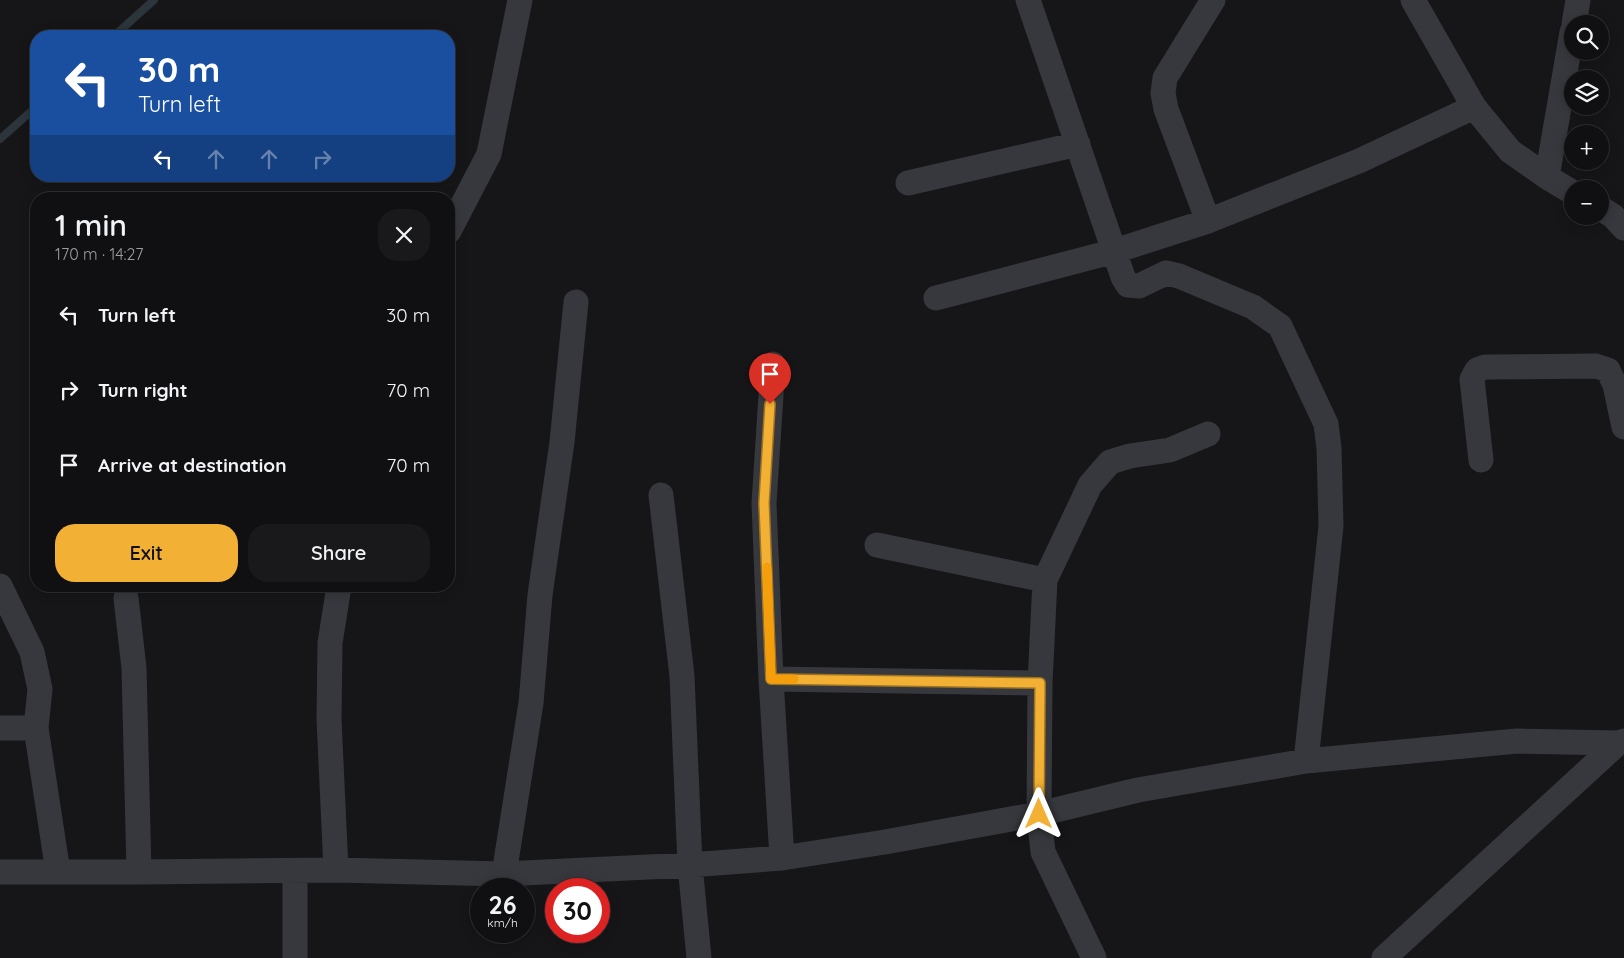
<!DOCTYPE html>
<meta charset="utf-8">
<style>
:root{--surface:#101012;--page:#19191b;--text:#f1f3f6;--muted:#9c9d9f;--line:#303032;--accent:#f2b134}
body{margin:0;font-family:Quicksand,sans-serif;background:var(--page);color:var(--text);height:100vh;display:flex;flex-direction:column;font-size:19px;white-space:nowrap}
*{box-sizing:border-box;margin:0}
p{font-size:16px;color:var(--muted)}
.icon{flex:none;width:28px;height:28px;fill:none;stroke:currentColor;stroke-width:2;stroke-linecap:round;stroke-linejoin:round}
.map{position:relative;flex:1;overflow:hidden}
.details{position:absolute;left:30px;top:192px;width:425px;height:400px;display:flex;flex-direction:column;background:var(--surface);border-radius:20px;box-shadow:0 2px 12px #0003,0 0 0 1px var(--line)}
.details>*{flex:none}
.guide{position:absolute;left:30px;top:30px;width:425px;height:152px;border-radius:20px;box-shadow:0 2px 12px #0003,0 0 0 1px var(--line);background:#1a4fa0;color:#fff;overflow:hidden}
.buttons{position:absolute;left:1564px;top:15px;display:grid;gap:10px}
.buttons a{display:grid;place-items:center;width:45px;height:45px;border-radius:50%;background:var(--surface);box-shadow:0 2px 12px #0003,0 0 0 1px var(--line);font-size:25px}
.speed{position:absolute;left:470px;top:878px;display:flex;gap:10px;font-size:25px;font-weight:700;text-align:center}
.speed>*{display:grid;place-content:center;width:65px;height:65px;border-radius:50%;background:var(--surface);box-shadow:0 2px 12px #0003,0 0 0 1px var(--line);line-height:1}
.speed small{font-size:12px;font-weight:400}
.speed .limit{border:8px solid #d22;background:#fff;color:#111}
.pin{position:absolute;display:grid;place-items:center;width:42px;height:42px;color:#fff;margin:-51px -21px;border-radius:50% 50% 50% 0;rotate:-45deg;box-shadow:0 0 5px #0007}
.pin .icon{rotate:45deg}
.me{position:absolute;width:55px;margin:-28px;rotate:0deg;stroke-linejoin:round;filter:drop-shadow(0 0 4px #0008)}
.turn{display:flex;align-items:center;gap:18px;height:105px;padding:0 25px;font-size:22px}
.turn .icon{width:65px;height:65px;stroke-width:2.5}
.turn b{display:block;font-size:35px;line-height:42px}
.lanes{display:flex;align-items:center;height:48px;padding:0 25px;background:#0003;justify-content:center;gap:25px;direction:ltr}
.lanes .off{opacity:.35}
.round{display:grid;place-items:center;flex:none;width:52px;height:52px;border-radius:20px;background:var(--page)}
.head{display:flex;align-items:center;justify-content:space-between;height:85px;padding:0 25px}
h1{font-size:30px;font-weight:600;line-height:38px}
.action{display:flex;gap:10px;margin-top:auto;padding:10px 25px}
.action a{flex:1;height:58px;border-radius:20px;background:var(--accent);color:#111;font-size:20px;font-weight:600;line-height:58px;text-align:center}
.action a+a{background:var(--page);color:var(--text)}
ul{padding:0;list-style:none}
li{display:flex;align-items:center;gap:15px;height:75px;padding:0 25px}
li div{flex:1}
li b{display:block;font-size:19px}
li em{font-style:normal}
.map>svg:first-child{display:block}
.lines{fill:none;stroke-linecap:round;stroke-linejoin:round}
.stream{stroke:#2c353c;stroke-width:8}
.street{stroke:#37383d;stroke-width:25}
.route-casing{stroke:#9d7322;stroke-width:12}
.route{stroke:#f2b134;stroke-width:9}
.slow{stroke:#f59e0b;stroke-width:9}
</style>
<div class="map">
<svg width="1624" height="958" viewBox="0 0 1624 958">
<rect width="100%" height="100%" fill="#161618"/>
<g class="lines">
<!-- stream -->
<path class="stream" d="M114 36 154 0
M0 139 36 107"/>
<!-- street -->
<path class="street" d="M1028 0 1123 277 1128 285 1139 286 1166 273 1179 276 1253 307 1280 326 1326 424 1329 448 1331 526 1306 761
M1413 0 1474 107 1510 151 1547 177
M1574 24 1578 0
M1572 32 1547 177 1572 192
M908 183 1078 144
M1600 208 1613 216 1624 228
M1208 221 1166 109 1163 93 1165 78 1213 0
M449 231 489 154 520 0
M936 298 1115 251 1208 221 1359 161 1474 107
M773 364 764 503 771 679 782 858
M1481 460 1472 379 1477 370 1485 367 1596 366 1608 370 1615 385 1624 427
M661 495 682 676 690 865 699 958
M877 545 1045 580
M0 586 32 652 40 689 36 728 58 872
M126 598 134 668 139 872
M771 679 1040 683
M0 728H36
M336 870 329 719 330 643 339 586
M295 871V958
M0 872H139L336 870 504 874 690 865 782 858 885 842 1039 814 1138 790 1306 761 1517 741 1618 743
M504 874 531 703 540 595 562 442 576 302
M1094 958 1043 852 1039 814 1040 683 1045 580 1090 485 1110 462 1130 456 1170 450 1208 434
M1384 958 1618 743 1624 741"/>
</g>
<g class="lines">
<defs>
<path id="route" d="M770 404 764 503 771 679 1040 683 1039 814"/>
</defs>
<!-- route casing -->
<use href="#route" class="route-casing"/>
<!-- route -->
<use href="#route" class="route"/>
<!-- slow -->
<path class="slow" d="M767 567 771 679H794"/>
</g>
</svg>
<div class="buttons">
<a><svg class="icon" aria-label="search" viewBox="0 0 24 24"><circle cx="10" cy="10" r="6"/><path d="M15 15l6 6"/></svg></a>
<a><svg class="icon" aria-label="layers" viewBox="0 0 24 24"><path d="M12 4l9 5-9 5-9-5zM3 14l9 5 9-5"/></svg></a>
<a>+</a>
<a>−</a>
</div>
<div class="speed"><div>26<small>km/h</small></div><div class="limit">30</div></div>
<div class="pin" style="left:770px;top:404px;background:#d93025"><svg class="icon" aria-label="arrive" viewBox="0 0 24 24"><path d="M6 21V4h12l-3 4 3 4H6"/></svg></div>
<svg class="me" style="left:1039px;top:814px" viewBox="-20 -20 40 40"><path d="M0-17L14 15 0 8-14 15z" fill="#f2b134" stroke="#fff" stroke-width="4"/></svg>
<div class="guide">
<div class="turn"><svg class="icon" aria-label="left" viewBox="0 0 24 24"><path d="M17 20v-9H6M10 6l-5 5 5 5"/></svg><div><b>30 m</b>Turn left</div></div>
<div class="lanes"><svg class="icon" aria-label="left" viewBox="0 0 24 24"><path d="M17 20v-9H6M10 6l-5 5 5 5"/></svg><svg class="icon off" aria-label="ahead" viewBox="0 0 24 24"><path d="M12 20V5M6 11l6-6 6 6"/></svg><svg class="icon off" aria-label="ahead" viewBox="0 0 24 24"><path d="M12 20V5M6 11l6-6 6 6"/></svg><svg class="icon off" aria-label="right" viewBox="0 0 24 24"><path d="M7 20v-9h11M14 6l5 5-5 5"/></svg></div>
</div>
<section class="details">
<div class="head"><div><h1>1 min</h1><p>170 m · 14:27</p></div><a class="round"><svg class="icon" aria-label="close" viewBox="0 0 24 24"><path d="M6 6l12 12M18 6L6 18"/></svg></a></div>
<ul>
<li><svg class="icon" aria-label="left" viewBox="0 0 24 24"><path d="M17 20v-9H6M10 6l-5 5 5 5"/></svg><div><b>Turn left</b></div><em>30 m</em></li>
<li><svg class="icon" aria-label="right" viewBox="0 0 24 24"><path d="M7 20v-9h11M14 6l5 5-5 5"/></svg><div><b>Turn right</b></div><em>70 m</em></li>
<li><svg class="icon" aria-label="arrive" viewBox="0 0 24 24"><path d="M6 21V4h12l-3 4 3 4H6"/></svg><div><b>Arrive at destination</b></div><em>70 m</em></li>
</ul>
<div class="action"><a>Exit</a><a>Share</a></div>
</section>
</div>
